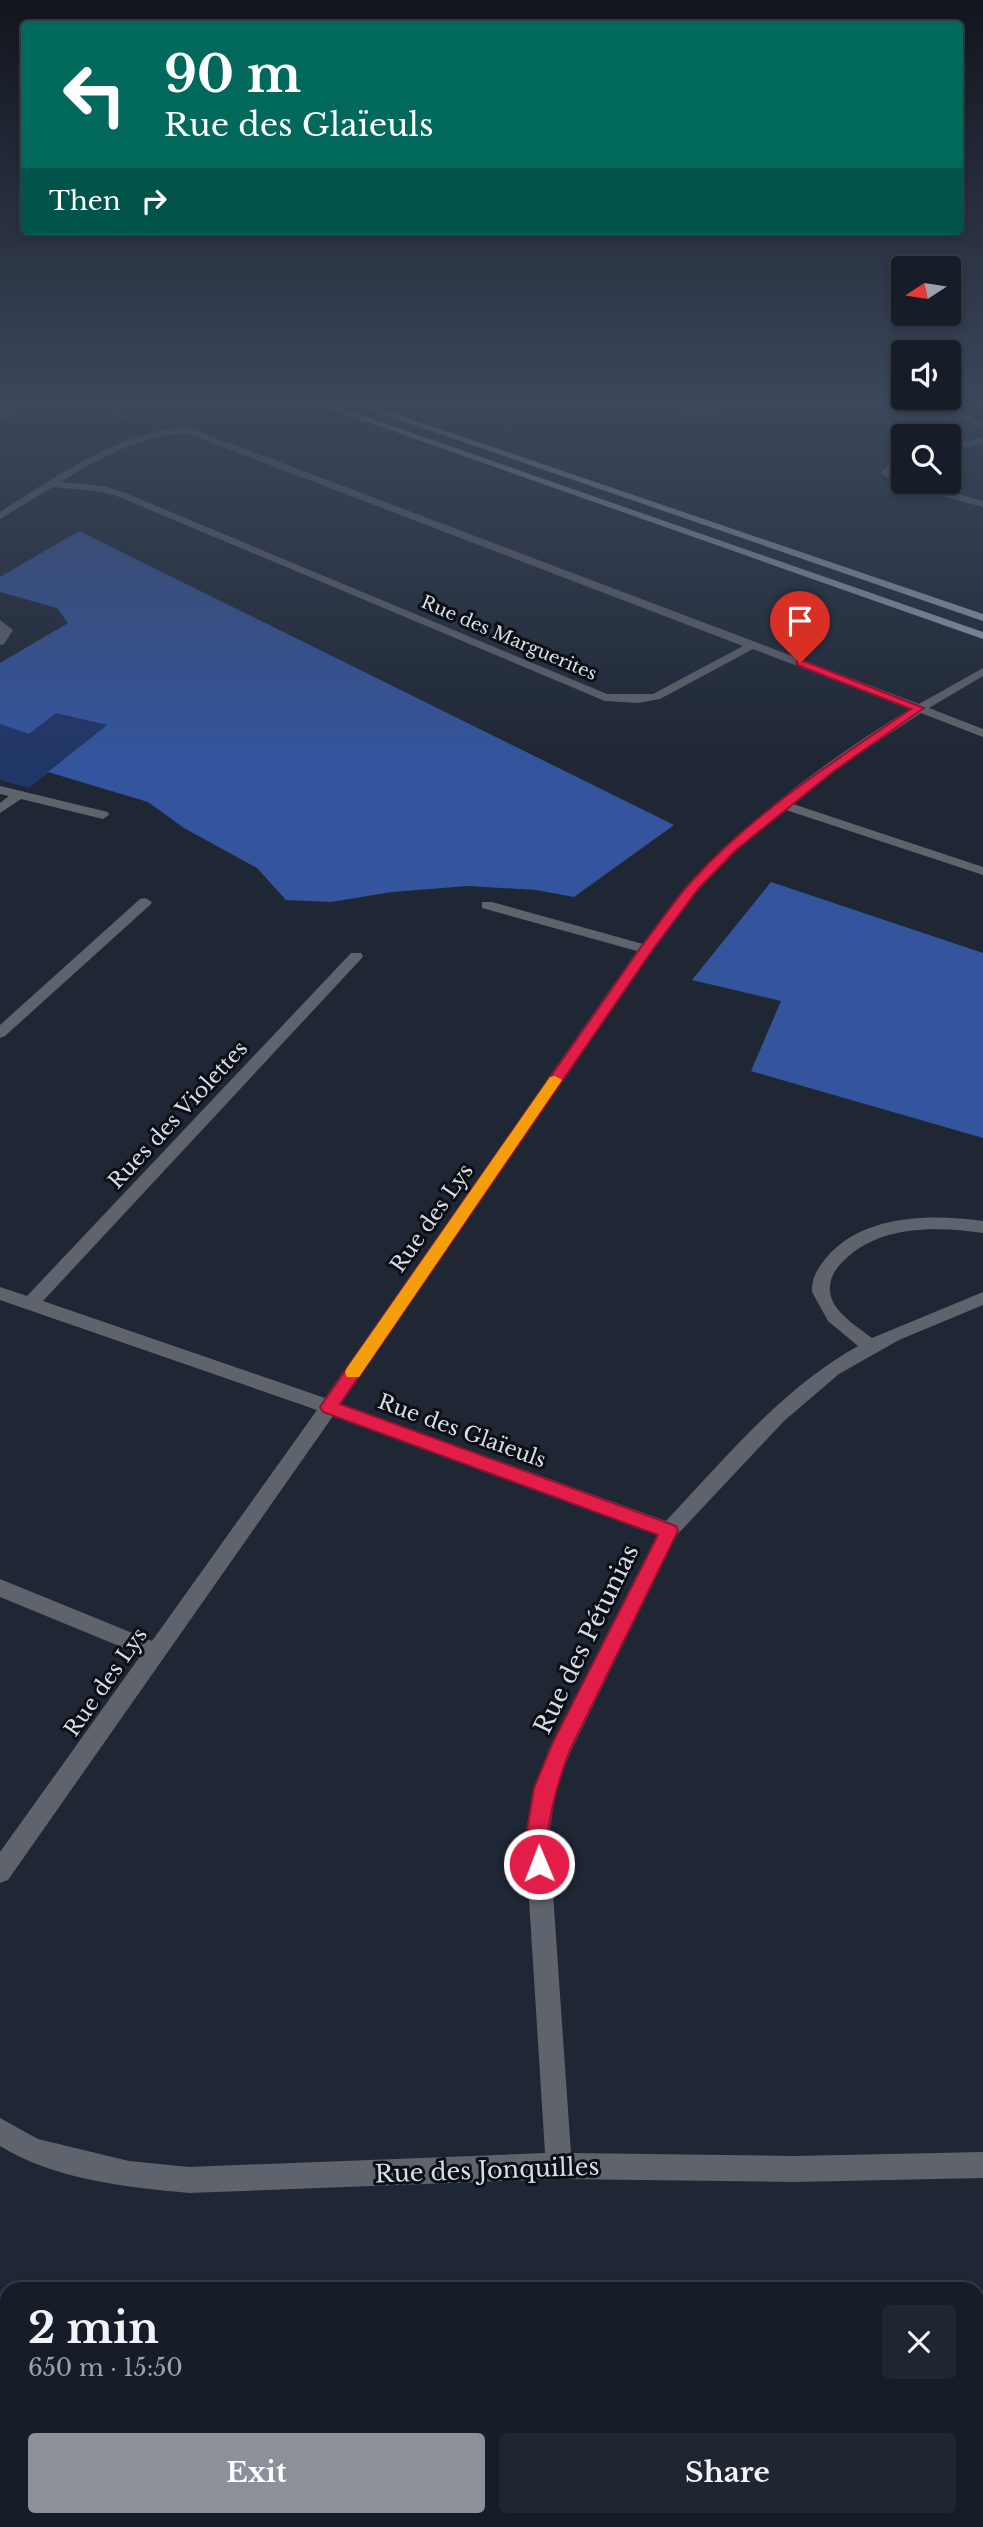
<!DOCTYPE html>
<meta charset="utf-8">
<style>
:root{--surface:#171d28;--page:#202630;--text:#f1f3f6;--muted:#9ea2a8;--line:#363b45;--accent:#8c9099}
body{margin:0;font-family:"Libre Baskerville",serif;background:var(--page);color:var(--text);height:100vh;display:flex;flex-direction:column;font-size:26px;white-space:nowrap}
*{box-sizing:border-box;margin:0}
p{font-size:23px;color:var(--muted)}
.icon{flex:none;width:38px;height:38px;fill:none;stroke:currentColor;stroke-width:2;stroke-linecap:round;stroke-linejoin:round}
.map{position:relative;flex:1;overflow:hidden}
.details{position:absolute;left:0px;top:2282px;width:984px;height:245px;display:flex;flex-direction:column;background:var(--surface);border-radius:21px 21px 0 0;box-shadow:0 4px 10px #0003,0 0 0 2px var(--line)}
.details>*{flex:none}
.top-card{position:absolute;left:21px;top:21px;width:942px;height:214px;border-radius:7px;box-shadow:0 4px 10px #0003,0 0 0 2px var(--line);background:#00695c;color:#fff;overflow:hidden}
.needle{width:46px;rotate:258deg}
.controls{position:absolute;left:891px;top:256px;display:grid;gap:14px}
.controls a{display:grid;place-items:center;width:70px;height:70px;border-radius:7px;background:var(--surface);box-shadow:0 4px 10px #0003,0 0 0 2px var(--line);font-size:35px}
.pin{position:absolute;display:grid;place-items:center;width:60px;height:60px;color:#fff;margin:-72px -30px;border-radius:50% 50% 50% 0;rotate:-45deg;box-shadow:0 0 7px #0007}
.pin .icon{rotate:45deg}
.me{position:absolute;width:77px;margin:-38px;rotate:359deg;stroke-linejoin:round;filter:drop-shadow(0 0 5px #0008)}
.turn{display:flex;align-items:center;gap:24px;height:147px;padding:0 28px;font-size:32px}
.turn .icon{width:91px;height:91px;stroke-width:2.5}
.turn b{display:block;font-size:49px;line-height:60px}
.then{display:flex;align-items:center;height:66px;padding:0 28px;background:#0003;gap:14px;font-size:26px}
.round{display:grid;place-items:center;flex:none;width:74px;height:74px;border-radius:7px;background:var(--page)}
.overview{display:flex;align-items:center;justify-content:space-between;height:119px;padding:0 28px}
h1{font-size:42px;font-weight:800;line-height:52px}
.button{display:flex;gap:14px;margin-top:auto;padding:14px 28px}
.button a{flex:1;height:80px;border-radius:7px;background:var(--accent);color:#fff;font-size:28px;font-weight:800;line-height:80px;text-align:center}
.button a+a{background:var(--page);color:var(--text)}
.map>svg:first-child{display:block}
.green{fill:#203666}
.forest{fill:#34559d}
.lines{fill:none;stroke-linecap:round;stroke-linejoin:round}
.path{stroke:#7a818c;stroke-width:2.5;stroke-dasharray:2.5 2;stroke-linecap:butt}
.minor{fill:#5f636b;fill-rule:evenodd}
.major{fill:#979faf;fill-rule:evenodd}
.route{fill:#e11d48;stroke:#92132f;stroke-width:2}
.slow{fill:#f59e0b}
.labels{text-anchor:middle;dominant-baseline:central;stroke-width:6;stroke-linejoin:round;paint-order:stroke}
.far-street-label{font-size:18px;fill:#d8dde6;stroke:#0c1016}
.street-label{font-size:21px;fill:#d8dde6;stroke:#0c1016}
.near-street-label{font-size:24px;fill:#d8dde6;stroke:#0c1016}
</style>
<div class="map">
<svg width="983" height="2527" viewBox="0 0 983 2527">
<rect width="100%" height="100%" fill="#1f2735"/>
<!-- green -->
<path class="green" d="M56 713 108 725 29 788 0 780V724L29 734Z"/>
<!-- forest -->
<path class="forest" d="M79 531 674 825 574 897 536 890 468 886 392 892 331 902 286 900 257 868 184 828 148 802 48 772 107 725 56 713 29 734 0 724V663L68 623 57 608 0 592V577Z
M771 882 983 953V1138L751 1071 781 1001 692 980Z"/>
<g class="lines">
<!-- path -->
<path class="path" d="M73 404 141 423"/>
<!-- minor -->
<path class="minor" d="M18 404H29L0 420V414Z
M658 404 709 411 728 404H738C718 423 680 417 658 404Z
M936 404H947L983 423V430Z
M187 427 919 704 983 668V676L929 708 983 729V737L921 713 834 770 790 803 983 867V875L783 809C740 845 701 883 668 928L341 1404 666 1521C725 1459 781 1389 858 1346L828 1321 812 1292C811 1278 818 1268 826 1258 863 1214 931 1214 983 1221V1233C933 1226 873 1225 838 1267 830 1277 827 1289 833 1302 841 1317 859 1328 872 1338L983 1292V1305L899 1340 839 1374 784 1421 676 1536 571 1751 556 1788 549 1836 571 2153 794 2156 983 2152V2178L794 2182 559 2179 189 2193C126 2187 55 2180 0 2146V2118L38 2139 129 2161 189 2167 545 2153 525 1836 534 1788 549 1749 657 1535 333 1416 8 1880 0 1883V1852L141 1655 0 1597V1579L152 1641 317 1410 0 1300V1287L27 1296 351 953H361L363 956 361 959 43 1301 325 1398 637 951 482 908V902H492L643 944C714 845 807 772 910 709L753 649 660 699 638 703 605 701 117 496 102 492 53 487 0 519V512C59 475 115 433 187 427ZM186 433 743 646 653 694H607L123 492 103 486 61 482C100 457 139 437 186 433Z
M983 438V444L948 451V445Z
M903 459V465L892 472 903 477V481H913L983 501V507L915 489 883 475 881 473 888 465Z
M0 620 13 630 4 644 0 645Z
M0 786 108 812 109 815 103 819 21 799 0 813V803L9 796 0 794Z
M145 898 152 902 150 905 5 1036 0 1038V1025L140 899Z"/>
<!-- major -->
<path class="major" d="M316 404H329L983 632V639Z
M353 404H366L983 614V621Z"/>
</g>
<!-- sky -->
<linearGradient id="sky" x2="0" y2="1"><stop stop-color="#11151d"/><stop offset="0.53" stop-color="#3c475c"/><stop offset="1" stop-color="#3c475c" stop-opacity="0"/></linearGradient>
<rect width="983" height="758" fill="url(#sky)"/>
<!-- route -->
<path class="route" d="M797 661H804L924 708 834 771 736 850 699 888 651 952 340 1404 676 1526 678 1531 570 1750C559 1778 552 1803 548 1832 547 1845 552 1858 547 1871L539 1874 531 1871 528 1864 526 1836 534 1788 553 1742 658 1535 323 1412 320 1407 641 947C658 925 673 902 691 882 753 813 834 761 911 709L797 665Z"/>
<!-- slow -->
<path class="slow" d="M555 1076 562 1080 359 1377H347L345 1372 347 1368 550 1077Z"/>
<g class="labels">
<!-- far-street labels -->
<g class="far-street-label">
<text transform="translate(509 638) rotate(23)">Rue des Marguerites</text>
</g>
<!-- street labels -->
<g class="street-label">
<text transform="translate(178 1115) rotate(-47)">Rues des Violettes</text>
<text transform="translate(432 1218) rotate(-55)">Rue des Lys</text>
<text transform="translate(462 1431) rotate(20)">Rue des Glaïeuls</text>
<text transform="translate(106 1682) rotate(-55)">Rue des Lys</text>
</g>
<!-- near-street labels -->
<g class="near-street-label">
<text transform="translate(586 1639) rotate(-64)">Rue des Pétunias</text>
<text transform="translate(487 2170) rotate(-2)">Rue des Jonquilles</text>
</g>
</g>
</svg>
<div class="controls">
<a><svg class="needle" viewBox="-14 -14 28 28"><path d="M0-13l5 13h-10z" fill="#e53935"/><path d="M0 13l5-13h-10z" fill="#9ea2a8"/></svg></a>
<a><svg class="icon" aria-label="sound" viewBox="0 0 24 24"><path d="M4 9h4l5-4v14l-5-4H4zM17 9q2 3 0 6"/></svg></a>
<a><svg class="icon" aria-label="search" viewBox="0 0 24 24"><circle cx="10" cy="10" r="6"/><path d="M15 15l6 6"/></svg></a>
</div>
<div class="pin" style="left:800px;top:663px;background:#d93025"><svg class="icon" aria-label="arrive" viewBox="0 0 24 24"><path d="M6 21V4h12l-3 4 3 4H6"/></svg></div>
<svg class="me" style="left:539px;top:1864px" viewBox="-20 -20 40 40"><circle r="17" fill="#e11d48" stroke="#fff" stroke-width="3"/><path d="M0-11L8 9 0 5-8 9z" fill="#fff"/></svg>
<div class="top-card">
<div class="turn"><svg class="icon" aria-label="left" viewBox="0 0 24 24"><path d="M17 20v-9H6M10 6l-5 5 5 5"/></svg><div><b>90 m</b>Rue des Glaïeuls</div></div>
<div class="then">Then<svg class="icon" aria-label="right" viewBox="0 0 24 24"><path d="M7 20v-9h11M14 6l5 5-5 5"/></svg></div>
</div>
<section class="details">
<div class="overview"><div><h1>2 min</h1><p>650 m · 15:50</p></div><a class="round"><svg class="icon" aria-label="close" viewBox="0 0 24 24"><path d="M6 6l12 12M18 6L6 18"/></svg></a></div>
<div class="button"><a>Exit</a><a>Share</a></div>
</section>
</div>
